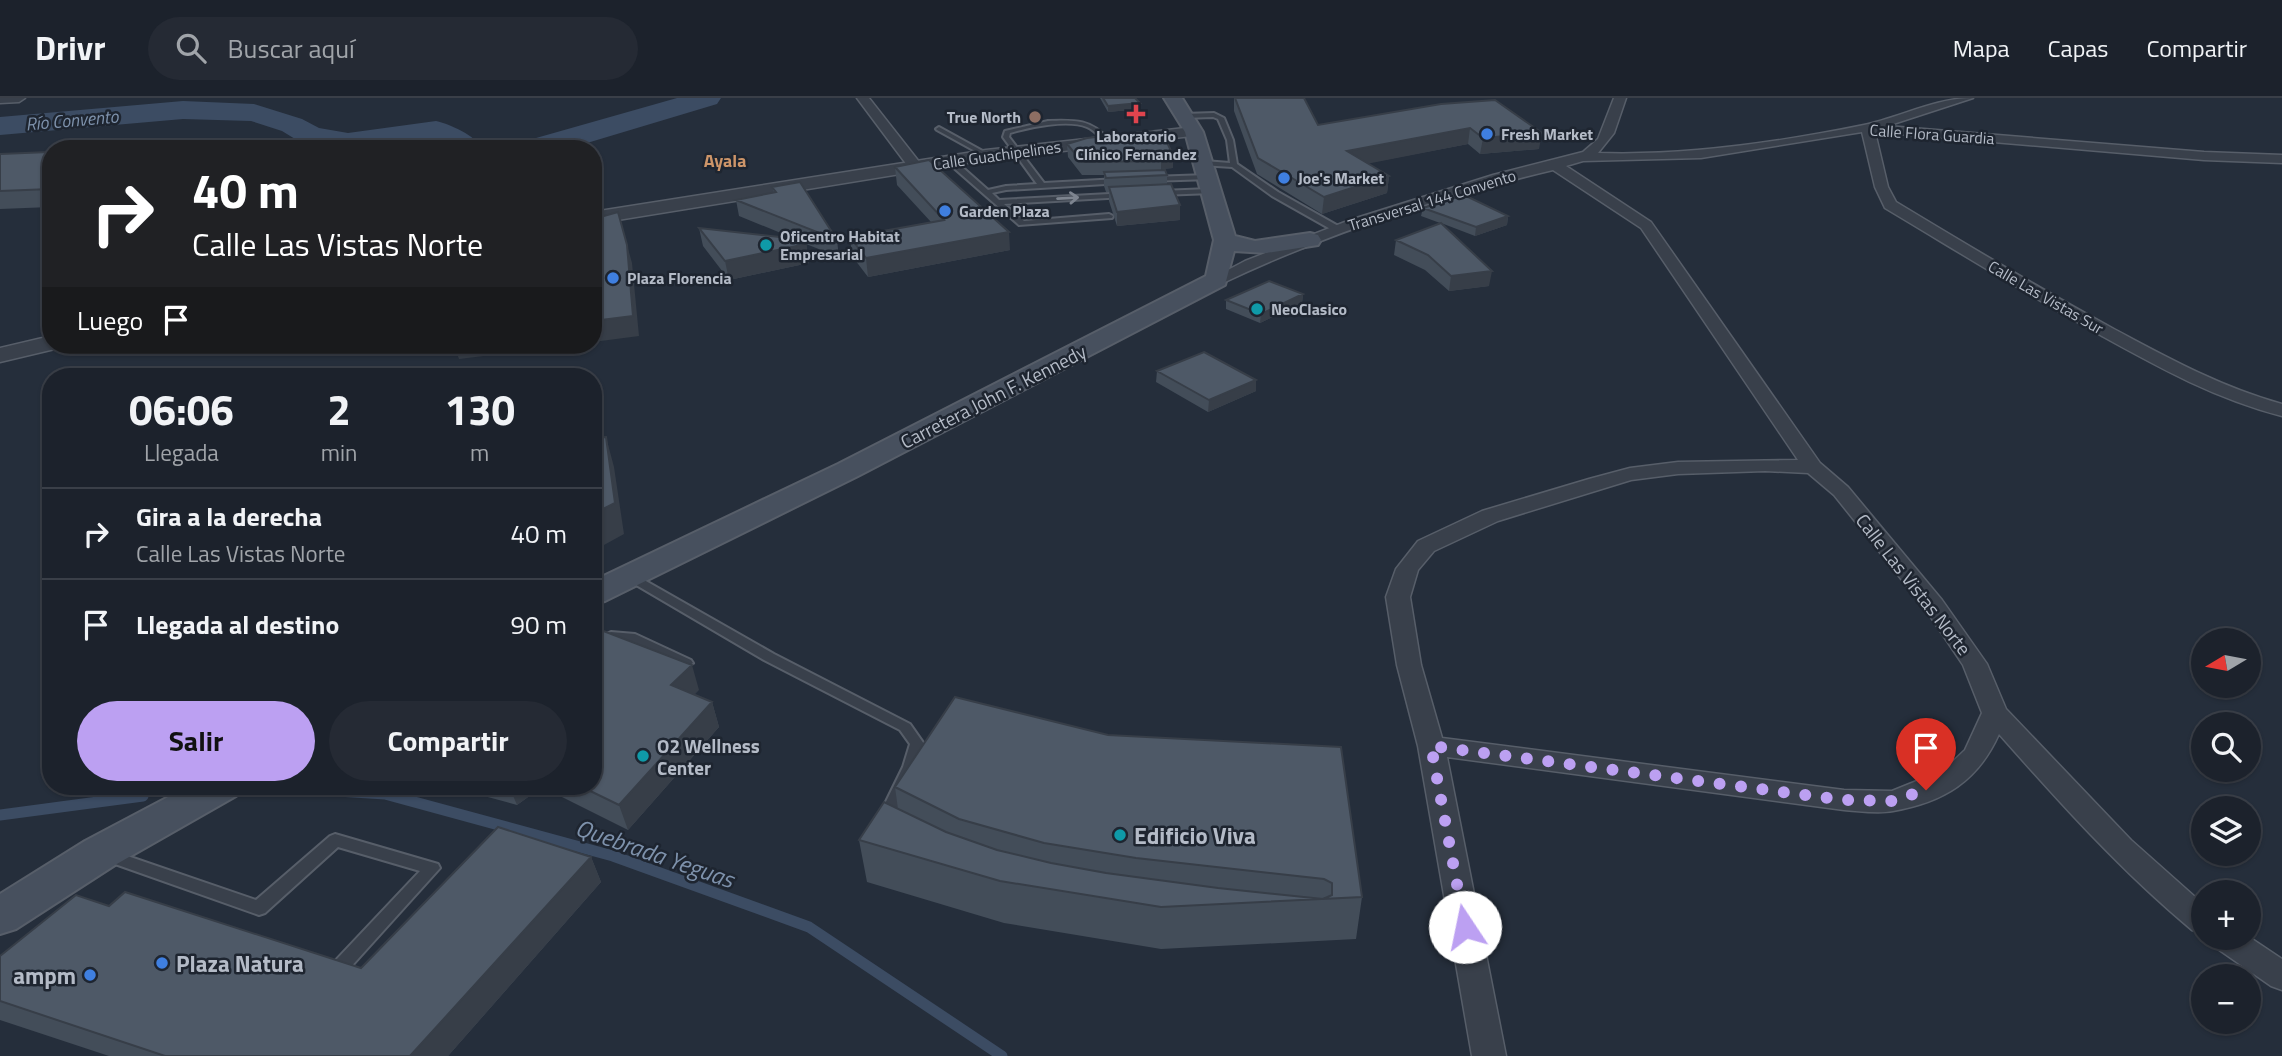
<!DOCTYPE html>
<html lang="es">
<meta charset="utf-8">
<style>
:root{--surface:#1c222c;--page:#252a34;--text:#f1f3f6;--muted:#a0a4a9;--line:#3a3f48;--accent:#bca0f2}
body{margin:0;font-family:"Titillium Web",sans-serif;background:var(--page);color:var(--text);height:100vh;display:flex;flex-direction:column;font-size:26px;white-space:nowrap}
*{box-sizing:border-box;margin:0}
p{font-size:23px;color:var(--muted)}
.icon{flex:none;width:38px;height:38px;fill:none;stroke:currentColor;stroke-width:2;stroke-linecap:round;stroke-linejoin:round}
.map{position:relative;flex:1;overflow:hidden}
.details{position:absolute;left:42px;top:270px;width:560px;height:427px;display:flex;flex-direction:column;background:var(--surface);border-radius:28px;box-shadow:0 2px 5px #0004,0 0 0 2px var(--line)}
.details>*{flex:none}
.top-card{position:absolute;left:42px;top:42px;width:560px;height:214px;border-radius:28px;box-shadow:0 2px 5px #0004,0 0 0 2px var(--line);background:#202124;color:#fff;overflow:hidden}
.needle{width:46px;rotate:260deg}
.buttons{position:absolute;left:2191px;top:530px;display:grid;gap:14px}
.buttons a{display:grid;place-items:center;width:70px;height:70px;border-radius:50%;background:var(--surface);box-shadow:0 2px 5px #0004,0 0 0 2px var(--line);font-size:35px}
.pin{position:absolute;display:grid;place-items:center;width:60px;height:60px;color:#fff;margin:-72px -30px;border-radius:50% 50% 50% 0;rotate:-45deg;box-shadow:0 0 7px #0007}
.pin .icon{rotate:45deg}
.me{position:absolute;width:77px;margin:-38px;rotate:349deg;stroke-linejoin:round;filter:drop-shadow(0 0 5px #0008)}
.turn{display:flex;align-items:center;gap:24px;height:147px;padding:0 35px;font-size:32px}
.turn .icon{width:91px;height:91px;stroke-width:2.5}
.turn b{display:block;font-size:49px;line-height:60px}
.then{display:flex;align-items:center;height:66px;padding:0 35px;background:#0003;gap:14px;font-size:26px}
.eta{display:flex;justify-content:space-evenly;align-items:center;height:119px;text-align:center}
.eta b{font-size:42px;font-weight:700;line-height:49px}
.primary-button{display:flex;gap:14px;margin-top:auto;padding:14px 35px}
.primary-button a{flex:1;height:80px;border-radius:42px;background:var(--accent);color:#111;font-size:28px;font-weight:700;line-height:80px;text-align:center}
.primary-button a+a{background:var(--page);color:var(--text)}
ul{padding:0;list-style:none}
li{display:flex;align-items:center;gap:21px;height:91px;padding:0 35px;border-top:2px solid var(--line)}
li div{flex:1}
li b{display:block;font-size:26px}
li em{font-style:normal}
header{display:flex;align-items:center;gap:42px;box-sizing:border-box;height:98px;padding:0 35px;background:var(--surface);border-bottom:2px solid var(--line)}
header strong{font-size:33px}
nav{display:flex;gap:38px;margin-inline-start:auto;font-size:24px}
.search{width:490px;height:63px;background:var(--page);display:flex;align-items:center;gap:18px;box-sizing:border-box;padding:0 24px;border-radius:38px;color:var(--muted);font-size:26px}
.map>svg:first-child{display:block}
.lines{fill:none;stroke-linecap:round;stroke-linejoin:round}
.stream{stroke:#3c4c63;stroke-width:11}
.river{fill:#3c4c63;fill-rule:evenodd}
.service-casing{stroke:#575e69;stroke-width:4}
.minor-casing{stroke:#575e69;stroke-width:3}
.tertiary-casing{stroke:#575e69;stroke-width:3}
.secondary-casing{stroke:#575e69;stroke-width:4}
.service{fill:#39404b;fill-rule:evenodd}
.minor{fill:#39404b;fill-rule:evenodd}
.tertiary{fill:#39404b;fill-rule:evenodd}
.secondary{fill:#47505e;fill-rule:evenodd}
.wall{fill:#434d59}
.shaded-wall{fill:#373e48}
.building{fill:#4e5967;stroke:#373e48;stroke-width:2}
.oneway{stroke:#7d848f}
.route{stroke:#bca0f2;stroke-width:12;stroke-dasharray:0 21.6}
.health-dot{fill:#e0444e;stroke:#1e2530;stroke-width:2.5}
.education-dot{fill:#8d6e63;stroke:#1e2530;stroke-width:2.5}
.shop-dot{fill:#3f7fe0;stroke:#1e2530;stroke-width:2.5}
.culture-dot{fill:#0f9aa8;stroke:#1e2530;stroke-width:2.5}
.labels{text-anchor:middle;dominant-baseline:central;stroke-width:5;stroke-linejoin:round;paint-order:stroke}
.far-poi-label{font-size:16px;font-weight:bold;fill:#b4bbc7;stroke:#1e2530;text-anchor:start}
.far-street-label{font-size:16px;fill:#b4bbc7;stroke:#1e2530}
.far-water-label{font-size:18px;font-style:italic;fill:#7e92ac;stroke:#1e2530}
.far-neighbourhood-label{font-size:18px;font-weight:bold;fill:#cd9569;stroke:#1e2530}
.street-label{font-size:19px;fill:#b4bbc7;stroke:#1e2530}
.poi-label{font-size:19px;font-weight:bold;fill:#b4bbc7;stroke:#1e2530;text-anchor:start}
.near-poi-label{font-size:23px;font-weight:bold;fill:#b4bbc7;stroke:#1e2530;text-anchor:start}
.near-water-label{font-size:24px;font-style:italic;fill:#7e92ac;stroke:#1e2530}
</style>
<header>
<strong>Drivr</strong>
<div class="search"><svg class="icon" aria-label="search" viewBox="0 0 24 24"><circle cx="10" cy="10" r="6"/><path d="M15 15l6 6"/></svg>Buscar aquí</div>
<nav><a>Mapa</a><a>Capas</a><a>Compartir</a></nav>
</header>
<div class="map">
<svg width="2282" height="958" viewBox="0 0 2282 958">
<rect width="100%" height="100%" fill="#252e3b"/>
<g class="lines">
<!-- stream -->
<path class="stream" d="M258 688 385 696 613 758 809 829 1002 958
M0 717 143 698"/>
<!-- river -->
<path class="river" d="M677 0H721L717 6 567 51H518L522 44Z
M183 3 254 6 302 21 319 30 348 35 436 23C452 27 474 37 483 51H446L431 42 365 51H334L300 44 282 33 251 23 183 21 0 37V19Z"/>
<defs>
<path id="service" d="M1214 15 1224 20 1233 42 1237 66 1278 94 1340 129V133H1334L1272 98 1232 69 1201 67V63H1204L1230 65 1227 42 1218 21 1213 19 1184 20 1181 18 1184 16Z
M1048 23C1075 22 1091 21 1109 42L1104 43C1099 38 1094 32 1087 29 1068 21 1029 29 1010 35L1009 39 1044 85 1119 81H1122V85L1006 92 992 95 999 102 1128 95V99H1125L1004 106 1024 123 1109 116 1113 118 1112 120 1019 127 946 63 953 61 988 92 1006 88 1037 86 1003 39 1005 33Z
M939 29 988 56 990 57 984 58 937 32 936 31Z
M1207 77 1211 79 1210 81 1151 83 1147 81 1151 79Z
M1209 91H1212V95L1161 97 1157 95 1161 93Z
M593 98 597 100 602 121 595 119Z
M630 474 774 556 910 626 924 646 917 669 891 724 886 726 881 724 878 720 903 669 910 646 900 632 764 562 626 481 624 478Z
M611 534 635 536 691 562 693 565 686 569 681 568 628 543 613 542 593 551V542Z
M335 736 438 766 440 770 348 872 342 874 336 872 333 867 336 862 420 773 338 749 265 815 259 817 101 761 99 757 101 753 107 751 256 802 330 738Z"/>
<path id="minor" d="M0 0H25L19 4 0 5Z
M857 0H869L920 65V71H910Z
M1614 0H1626L1614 35 1598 55C1683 58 1781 44 1864 27 1901 19 1935 0 1973 0L1887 28 2204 54 2282 57V65L2204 62 1875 34 1888 89 1896 104C1967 147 2039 190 2112 230 2168 260 2221 289 2282 306V318C2216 301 2160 270 2102 238 2028 197 1957 153 1885 110L1875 89 1862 34 1701 60 1583 63 1566 68 1651 124 1820 365 1848 389 1942 502 1987 566 2006 611 2131 742 2203 806V835L2192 832C2121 773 2060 705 1999 636 1978 683 1944 704 1893 713 1878 716 1860 713 1844 712L1447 659 1506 958H1472L1418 648 1397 567 1386 499 1396 471 1418 443 1482 413 1589 381 1630 370 1678 364 1798 362 1641 130 1553 72C1439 99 1328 135 1223 185L1217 187 1209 182 1245 163 1350 122 1493 77 1583 54 1598 41ZM1765 373 1808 375 1834 397 1926 512 1963 567 1982 615 1965 652 1944 672 1892 693 1844 692 1442 640 1421 567 1410 499 1418 472 1434 453 1498 423 1631 382 1678 376Z
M2249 839 2282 861V892L2271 888 2215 849 2210 840Z"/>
<path id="tertiary" d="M1194 29 1202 34 1200 37 986 62 593 126V114L986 52Z
M51 238V247H61L59 250 0 264V250Z"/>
<path id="secondary" d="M1164 0H1182L1203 34 1235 138 1255 143 1310 135 1318 137 1321 142 1318 147 1266 155 1234 153 1225 187 858 378 605 503 593 506V483L838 366 1206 178 1214 142 1185 34Z
M189 688H242L236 698 115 767 16 831 0 836V796L85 743Z"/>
</defs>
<!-- service casing -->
<use href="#service" class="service-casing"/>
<!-- minor casing -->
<use href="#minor" class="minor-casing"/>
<!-- tertiary casing -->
<use href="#tertiary" class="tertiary-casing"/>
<!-- secondary casing -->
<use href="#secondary" class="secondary-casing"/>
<!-- service -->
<use href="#service" class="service"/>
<!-- minor -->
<use href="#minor" class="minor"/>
<!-- tertiary -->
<use href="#tertiary" class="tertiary"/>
<!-- secondary -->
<use href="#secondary" class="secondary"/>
</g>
<!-- wall -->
<path class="wall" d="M1100 0H1135L1140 11 1108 14Z
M1234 0H1304L1318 27 1441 6 1539 51 1480 56 1468 46 1368 65 1389 78 1387 95 1322 116 1257 76 1234 13Z
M1067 46 1173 57V70L1161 71V72L1167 77V86L1180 122 1117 128 1109 103V94H1106L1104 88V77H1082L1068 59Z
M51 53V109L0 111V56L49 54Z
M895 69 1010 152 868 179 852 158 850 139 931 124 897 87Z
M772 89 837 142 839 159 806 146 809 165 729 182 703 148 699 130 793 140 739 118 736 102 774 95Z
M1423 110 1508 118 1507 127 1475 138 1441 125 1489 188 1449 193 1425 172 1394 157 1396 142 1440 125 1421 118Z
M1303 196 1302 205 1260 225 1226 211V202Z
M1157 273 1256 282V293L1208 314 1156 284Z
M699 592 694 597 712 604 719 629 628 732 542 689 517 707 447 688H593Z
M955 599 1362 799 1356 841 1161 851 1004 825 867 784 859 742 898 711 895 689Z
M591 759 601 784 448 958H109L0 922V858L109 808 361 870Z"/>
<!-- shaded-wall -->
<path class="shaded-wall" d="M1140 5V11L1108 14V8Z
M1470 30 1468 46 1346 70 1347 53Z
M1542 35 1539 51 1480 56 1483 40Z
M175 44 178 51H167Z
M1173 57V70L1161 71V63L1159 58Z
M1389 78 1387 95 1322 116 1324 99Z
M1180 107V122L1117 128V114Z
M1508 118 1507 127 1475 138 1476 129Z
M1009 134 1010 152 868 179 866 160Z
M806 142 809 165 729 182 725 163Z
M627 147 632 165 639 238 593 244V223Z
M1492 173 1489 188 1449 193 1451 178Z
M1303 196 1302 205 1260 225 1261 216Z
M454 247H573L459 261Z
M1256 282V293L1208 314 1209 302Z
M606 339 614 369 624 436 593 453V416Z
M692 567 699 592 678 611 671 587Z
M712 604 719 629 628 732 619 707Z
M509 688H541L542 689 517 707Z
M591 759 601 784 448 958H410Z"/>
<!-- building -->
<path class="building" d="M1103 0H1135L1140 5 1108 8Z
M1235 0H1304L1318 27 1441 6 1495 2 1542 35 1483 40 1470 30 1347 53 1389 78 1324 99 1258 60Z
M1150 33 1163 36 1173 57 1159 58 1161 63 1082 64 1067 46 1087 40Z
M175 44 167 51H54L57 48Z
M51 53V91L0 93V56L49 54Z
M929 62 1009 134 866 160 850 139 944 122 895 69Z
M1165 72 1167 77 1106 80 1104 74Z
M800 84 837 142 736 102 776 94 772 89Z
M1171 86 1180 107 1117 114 1109 89Z
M1464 97 1508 118 1476 129 1423 110Z
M618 114 627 147 633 218 593 223V121Z
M1441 125 1492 173 1451 178 1428 157 1396 142Z
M699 130 806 142V146L725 163Z
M1269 183 1303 196 1261 216 1226 202Z
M1204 254 1256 282 1209 302 1157 273Z
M606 339 615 405 593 416V340Z
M593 529 692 567 671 587 712 604 619 707 580 688H593Z
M955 599 1108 637 1341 649 1362 799 1161 809 1000 783 859 742 884 704 946 734 997 752 1051 765 1106 775 1218 790 1323 801 1332 797V785L1324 781 1136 760 1044 745 959 721 895 689Z
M51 616V638L43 628Z
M498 729 591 759 410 958H165L0 903V858L76 797 109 808 125 794 361 870Z"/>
<!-- one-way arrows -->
<defs><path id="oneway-shaft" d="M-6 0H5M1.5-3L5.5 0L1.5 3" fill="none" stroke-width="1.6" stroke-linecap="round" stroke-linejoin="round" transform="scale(1.75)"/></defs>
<use class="oneway" href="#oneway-shaft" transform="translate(1068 100) rotate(-3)"/>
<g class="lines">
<!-- route -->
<path class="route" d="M1465 829 1431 648 1844 702 1892 703 1926 692"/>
</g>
<!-- markers -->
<path class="health-dot" d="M1132.5 5.5h7v7h7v7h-7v7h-7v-7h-7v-7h7z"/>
<circle class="education-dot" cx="1035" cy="19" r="7"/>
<g class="shop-dot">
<circle cx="1487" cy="36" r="7"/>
<circle cx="1284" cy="80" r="7"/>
<circle cx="945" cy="113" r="7"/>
<circle cx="613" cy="180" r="7"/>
<circle cx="162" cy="865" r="7"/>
<circle cx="90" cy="877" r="7"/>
</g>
<g class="culture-dot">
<circle cx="766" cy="147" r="7"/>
<circle cx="1257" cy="211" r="7"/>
<circle cx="643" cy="658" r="7"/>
<circle cx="1120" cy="737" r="7"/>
</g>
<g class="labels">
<!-- far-poi labels -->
<g class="far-poi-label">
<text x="1021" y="19" text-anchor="end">True North</text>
<text x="1501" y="36">Fresh Market</text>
<text x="1136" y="38" text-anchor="middle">Laboratorio<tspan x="1136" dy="18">Clínico Fernandez</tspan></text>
<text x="1298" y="80">Joe's Market</text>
<text x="959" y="113">Garden Plaza</text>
<text x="780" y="138">Oficentro Habitat<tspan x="780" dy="18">Empresarial</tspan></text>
<text x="627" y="180">Plaza Florencia</text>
<text x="1271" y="211">NeoClasico</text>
</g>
<!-- far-street labels -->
<g class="far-street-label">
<text transform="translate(1932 36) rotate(4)">Calle Flora Guardia</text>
<text transform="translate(997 57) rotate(-8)">Calle Guachipelines</text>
<text transform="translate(1432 102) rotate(-17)">Transversal 144 Convento</text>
<text transform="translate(2046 199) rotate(30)">Calle Las Vistas Sur</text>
</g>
<!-- far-water labels -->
<g class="far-water-label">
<text transform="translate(72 22) rotate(-5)">Río Convento</text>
</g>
<!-- far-neighbourhood labels -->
<g class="far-neighbourhood-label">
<text x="725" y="62">Ayala</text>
</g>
<!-- street labels -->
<g class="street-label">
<text transform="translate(993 298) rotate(-27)">Carretera John F. Kennedy</text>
<text transform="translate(1914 486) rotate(52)">Calle Las Vistas Norte</text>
</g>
<!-- poi labels -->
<g class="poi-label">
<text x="657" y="647">O2 Wellness<tspan x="657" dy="22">Center</tspan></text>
</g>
<!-- near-poi labels -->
<g class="near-poi-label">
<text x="1134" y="737">Edificio Viva</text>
<text x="176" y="865">Plaza Natura</text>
<text x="76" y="877" text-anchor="end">ampm</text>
</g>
<!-- near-water labels -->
<g class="near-water-label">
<text transform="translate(655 755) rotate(19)">Quebrada Yeguas</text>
</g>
</g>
</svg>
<div class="buttons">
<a><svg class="needle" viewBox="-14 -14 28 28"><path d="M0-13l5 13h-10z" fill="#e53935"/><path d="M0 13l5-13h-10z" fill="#a0a4a9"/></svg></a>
<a><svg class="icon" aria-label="search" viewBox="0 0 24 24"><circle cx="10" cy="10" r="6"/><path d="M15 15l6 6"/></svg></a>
<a><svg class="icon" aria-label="layers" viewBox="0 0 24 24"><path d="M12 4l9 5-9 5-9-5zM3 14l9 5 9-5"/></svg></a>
<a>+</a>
<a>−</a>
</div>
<div class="pin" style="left:1926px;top:692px;background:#d93025"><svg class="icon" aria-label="arrive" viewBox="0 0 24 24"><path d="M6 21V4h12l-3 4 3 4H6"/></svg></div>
<svg class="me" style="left:1465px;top:829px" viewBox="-20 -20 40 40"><circle r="19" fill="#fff"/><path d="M0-13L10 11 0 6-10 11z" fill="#bca0f2"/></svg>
<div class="top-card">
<div class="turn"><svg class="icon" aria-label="right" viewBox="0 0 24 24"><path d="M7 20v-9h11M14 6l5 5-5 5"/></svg><div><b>40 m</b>Calle Las Vistas Norte</div></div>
<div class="then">Luego<svg class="icon" aria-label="arrive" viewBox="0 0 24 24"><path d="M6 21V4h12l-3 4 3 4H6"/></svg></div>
</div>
<section class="details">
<div class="eta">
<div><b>06:06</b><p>Llegada</p></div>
<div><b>2</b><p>min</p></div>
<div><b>130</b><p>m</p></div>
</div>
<ul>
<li><svg class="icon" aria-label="right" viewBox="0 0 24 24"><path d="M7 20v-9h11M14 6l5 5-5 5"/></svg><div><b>Gira a la derecha</b><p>Calle Las Vistas Norte</p></div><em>40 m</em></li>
<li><svg class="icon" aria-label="arrive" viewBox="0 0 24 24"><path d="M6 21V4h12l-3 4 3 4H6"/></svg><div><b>Llegada al destino</b></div><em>90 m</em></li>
</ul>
<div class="primary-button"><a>Salir</a><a>Compartir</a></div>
</section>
</div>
